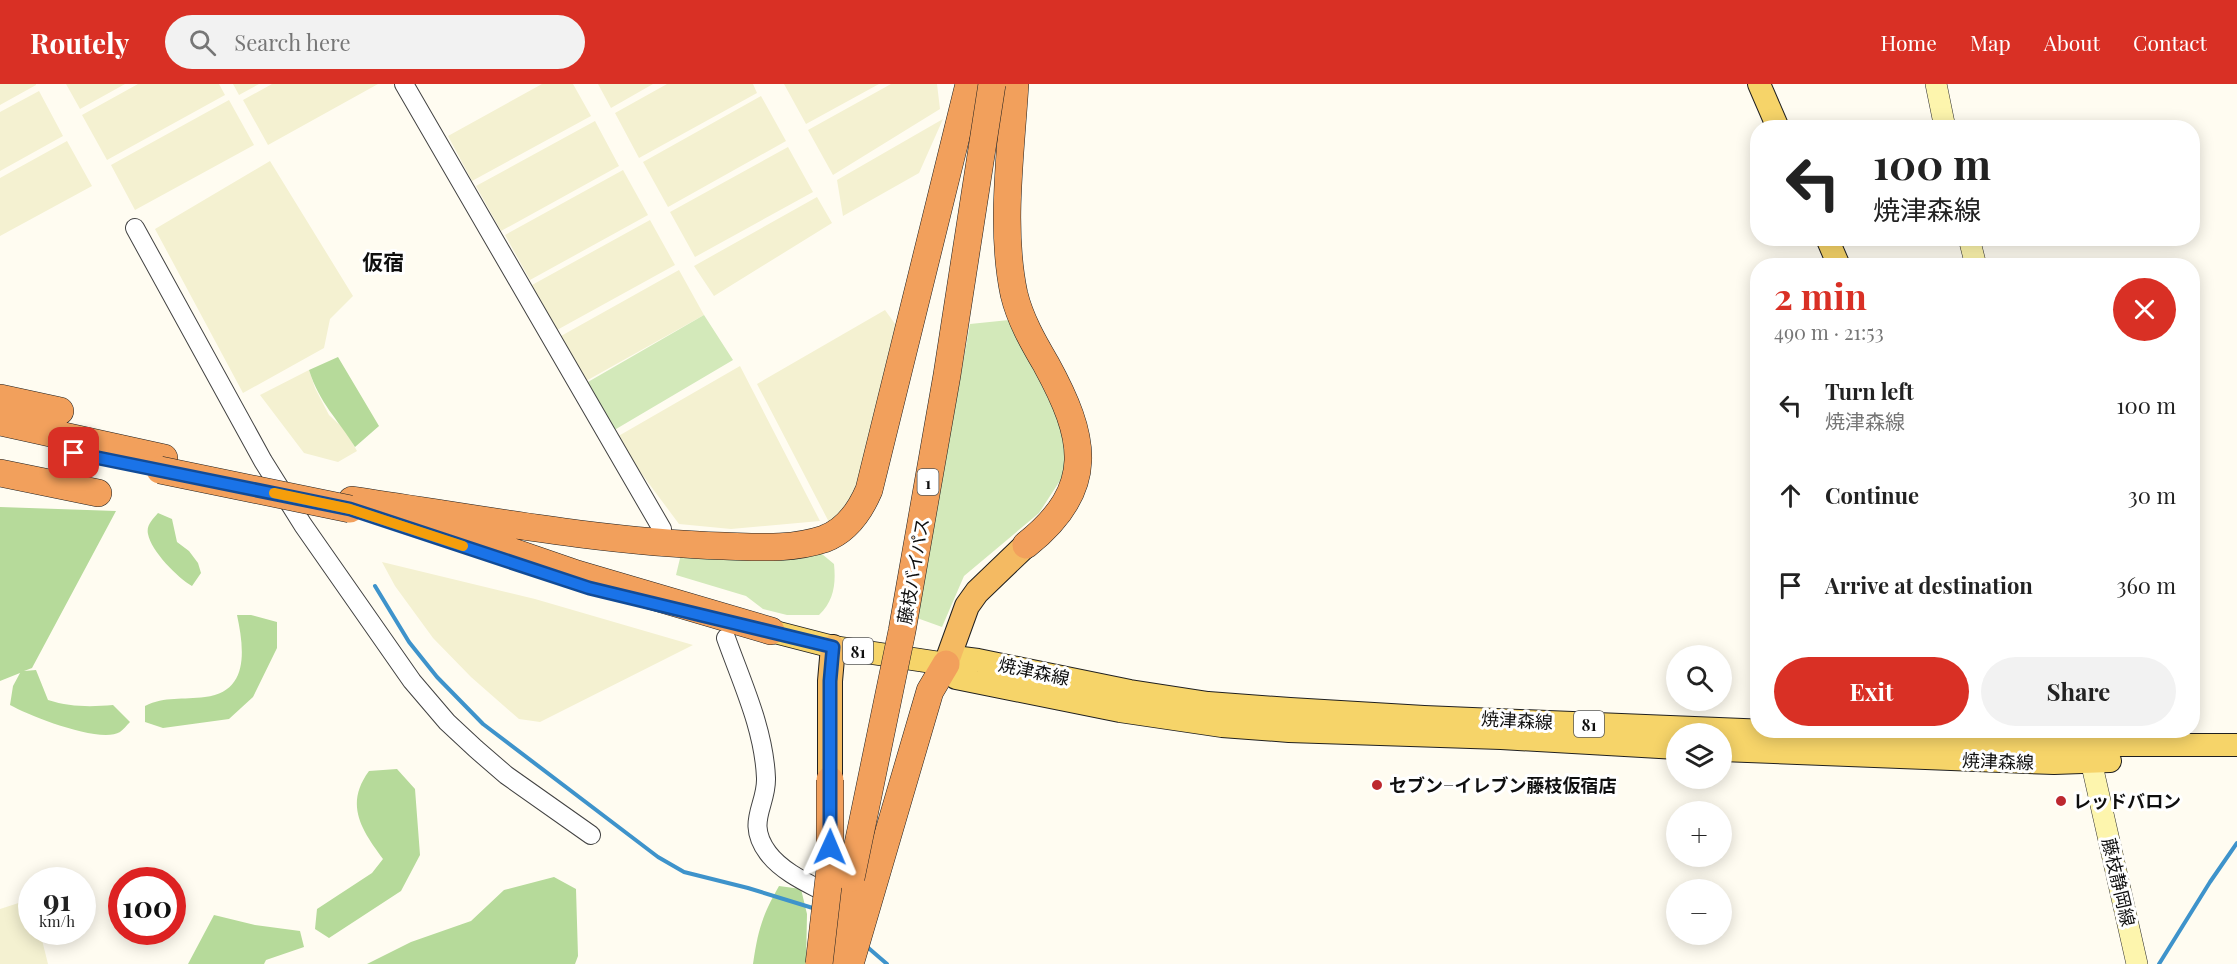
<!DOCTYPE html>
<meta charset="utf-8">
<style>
:root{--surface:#fff;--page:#f2f2f2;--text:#222;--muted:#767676;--accent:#d93025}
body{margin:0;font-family:"Playfair Display","Noto Sans JP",serif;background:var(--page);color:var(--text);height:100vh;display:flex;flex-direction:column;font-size:22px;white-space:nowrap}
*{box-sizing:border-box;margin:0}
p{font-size:20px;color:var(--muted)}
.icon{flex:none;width:33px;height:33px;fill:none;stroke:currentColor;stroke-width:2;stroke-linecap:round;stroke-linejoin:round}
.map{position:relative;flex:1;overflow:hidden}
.sheet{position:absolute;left:1750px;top:174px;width:450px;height:480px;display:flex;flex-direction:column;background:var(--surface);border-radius:24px;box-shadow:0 3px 15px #0003}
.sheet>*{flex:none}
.top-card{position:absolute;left:1750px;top:36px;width:450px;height:126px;border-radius:24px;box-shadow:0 3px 15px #0003;background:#fff;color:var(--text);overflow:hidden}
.fabs{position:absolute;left:1666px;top:561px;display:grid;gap:12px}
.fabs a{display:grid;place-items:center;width:66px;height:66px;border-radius:50%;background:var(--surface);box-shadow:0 3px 15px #0003;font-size:30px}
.speed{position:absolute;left:18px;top:783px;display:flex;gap:12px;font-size:30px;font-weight:700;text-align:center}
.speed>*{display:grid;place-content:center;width:78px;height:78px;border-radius:50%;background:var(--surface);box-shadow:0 3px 15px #0003;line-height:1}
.speed small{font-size:15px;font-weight:400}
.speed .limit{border:9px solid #d22;background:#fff;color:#111}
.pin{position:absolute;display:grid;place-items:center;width:51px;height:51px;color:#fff;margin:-26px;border-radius:12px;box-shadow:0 3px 9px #0006}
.me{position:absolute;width:66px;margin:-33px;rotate:1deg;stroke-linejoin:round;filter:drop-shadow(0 0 4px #0008)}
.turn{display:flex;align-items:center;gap:21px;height:126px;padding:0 24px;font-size:27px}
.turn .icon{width:78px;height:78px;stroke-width:2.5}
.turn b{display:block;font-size:42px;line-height:51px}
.round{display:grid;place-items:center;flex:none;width:63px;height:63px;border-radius:32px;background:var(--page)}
.head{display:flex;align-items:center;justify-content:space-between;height:102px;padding:0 24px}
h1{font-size:36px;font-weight:700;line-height:45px;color:var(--accent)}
.cta{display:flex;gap:12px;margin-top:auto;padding:12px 24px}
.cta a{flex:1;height:69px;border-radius:36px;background:var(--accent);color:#fff;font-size:24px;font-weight:700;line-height:69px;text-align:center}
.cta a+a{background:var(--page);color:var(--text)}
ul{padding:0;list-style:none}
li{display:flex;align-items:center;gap:18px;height:90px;padding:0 24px}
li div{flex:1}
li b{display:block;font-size:22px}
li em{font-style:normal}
header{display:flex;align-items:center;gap:36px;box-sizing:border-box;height:84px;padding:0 30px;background:var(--accent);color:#fff}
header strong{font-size:28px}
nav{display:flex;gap:33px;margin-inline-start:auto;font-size:21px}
.search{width:420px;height:54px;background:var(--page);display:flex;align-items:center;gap:15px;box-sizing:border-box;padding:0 21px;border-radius:33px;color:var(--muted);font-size:22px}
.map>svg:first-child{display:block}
.farmland{fill:#f4f1d1}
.green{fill:#d3e9ba}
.forest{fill:#b6da9a}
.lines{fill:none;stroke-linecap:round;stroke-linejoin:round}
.stream{stroke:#3e93cb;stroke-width:4}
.tertiary-casing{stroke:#424242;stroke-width:20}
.secondary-casing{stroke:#313131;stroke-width:22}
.primary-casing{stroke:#202020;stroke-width:24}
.trunk-casing{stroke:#202020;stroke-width:26}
.motorway-casing{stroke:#202020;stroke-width:28}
.tertiary{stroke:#fff;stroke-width:18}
.secondary{stroke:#fdf5ad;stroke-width:21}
.primary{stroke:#f6d469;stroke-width:22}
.trunk{stroke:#f4ba62;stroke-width:24}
.motorway{stroke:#f2a05c;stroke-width:27}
.motorway-bridge-casing{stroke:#202020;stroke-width:28;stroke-linecap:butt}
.motorway-bridge{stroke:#f2a05c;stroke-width:27}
.route-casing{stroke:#114b97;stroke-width:15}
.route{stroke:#1a73e8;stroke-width:10}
.slow{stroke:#f59e0b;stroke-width:10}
.poi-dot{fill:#bd282f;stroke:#fff;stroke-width:2}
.labels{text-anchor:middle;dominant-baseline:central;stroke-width:6;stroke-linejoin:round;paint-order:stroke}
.shield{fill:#fff;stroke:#575757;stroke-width:1.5}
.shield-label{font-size:16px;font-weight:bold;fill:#0f0f0f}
.street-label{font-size:18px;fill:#0f0f0f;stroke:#fff}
.poi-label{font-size:18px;font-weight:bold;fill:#0f0f0f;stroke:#fff;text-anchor:start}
.quarter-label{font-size:21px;font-weight:bold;fill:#0f0f0f;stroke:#fff}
</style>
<header>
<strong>Routely</strong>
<div class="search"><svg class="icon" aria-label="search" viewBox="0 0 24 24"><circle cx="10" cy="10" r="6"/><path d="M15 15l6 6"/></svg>Search here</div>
<nav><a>Home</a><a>Map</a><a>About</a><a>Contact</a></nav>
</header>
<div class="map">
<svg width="2237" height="880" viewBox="0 0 2237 880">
<rect width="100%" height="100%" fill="#fffcf1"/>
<!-- farmland -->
<path class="farmland" d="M0 0H36V1L0 21Z
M66 0H125L80 25Z
M138 0H219L225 11 107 76 82 31Z
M233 0H259L239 11Z
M272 0H378L268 61 243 16Z
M542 0H573L591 32 472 97 448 52Z
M598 0H653L611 24Z
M667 0H753L757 9 639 74 615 29Z
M784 0H879L806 40Z
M891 0H937L940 25 833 91 808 46Z
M39 7 63 52 0 87V28Z
M761 12 786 57 668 123 643 78Z
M229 16 254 61 135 126 111 81Z
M943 35 919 89 843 132 837 96Z
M595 37 619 82 501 147 476 102Z
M67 57 92 102 0 152V94Z
M788 63 813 108 695 173 670 128Z
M270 77 353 212 330 235 324 264 243 309 155 145Z
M623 86 648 131 530 196 505 151Z
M817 113 832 139 714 212 694 182Z
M650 136 675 181 557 246 532 201Z
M679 186 704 231 586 297 561 252Z
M885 226 898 244 855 413 830 440 757 300Z
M740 282 820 437 731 445 679 440 615 354Z
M309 286 315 304 329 331 345 346 357 367 338 378 304 369 260 311Z
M382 478 535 515 693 561 540 638 519 635 471 593 433 554 395 502Z
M31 815 32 848H40L48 880H0V825Z"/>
<!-- green -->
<path class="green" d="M704 231 733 276 611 348 581 302Z
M1009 236 1052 315 1070 359 1063 392 1039 429 964 492 942 543 917 534 970 240Z
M682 466 822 470 834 480C836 500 834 517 819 531H787L763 525 746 512 676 491Z"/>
<!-- forest -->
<path class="forest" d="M338 273 379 342 355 363C337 334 320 320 309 286Z
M0 423 116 427 32 584 24 587 36 586 48 616C70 623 90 623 113 621L130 638C127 641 123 646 120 648 100 660 30 632 10 621L13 602 20 589 0 597Z
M158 429 172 435 177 458 189 467 198 479 201 489 192 502C178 494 151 467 148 450 146 441 153 435 158 429Z
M237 531H251L277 538V564L253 613 229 635 163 644 145 638V622C165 612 183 616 205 613 250 608 244 564 237 531Z
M397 685 415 705 420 771 401 807 329 854 315 845 317 825 372 789 383 775C362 746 344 721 369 687Z
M554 793 576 805 578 872 575 880H367L411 858 471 837 504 806Z
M779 802 801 805 807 830 806 880H753C758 846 762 832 779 802Z
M214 831 255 841 300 847 304 863 266 876 264 880H188Z"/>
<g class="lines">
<!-- stream -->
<path class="stream" d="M375 502 409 558 437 593 483 640 658 773 684 788 748 804 816 825
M865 861 887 880
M2159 880 2210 798 2237 759"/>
<defs>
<path id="tertiary" d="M404 0 662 445
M135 144 263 377 303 441 412 597 447 638 476 665 506 691 591 751
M726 554C742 599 764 645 766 694 767 722 745 738 768 769 783 789 810 800 832 812"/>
<path id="secondary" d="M1936 0 1945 44
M1969 154 1976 182
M2084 646 2137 880"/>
<path id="primary" d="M1759 0 1778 44
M1827 154 1839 182
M771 547 833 563 946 580 962 574 978 576 1130 607 1208 619 1290 625 1424 633 1843 650 2049 661H2237
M946 580 956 594 1120 627 1222 642 1289 647 1501 654 1677 664
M1722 666 2054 679 2110 677"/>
<path id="trunk" d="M946 580 967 522 977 508 1026 461
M830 696V597L833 563"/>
<path id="motorway" d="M1015 0C1011 67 1000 144 1014 210 1020 235 1033 258 1046 280 1086 353 1098 404 1026 461
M0 314 60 327
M0 338 164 374
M0 389 98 409
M352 416C475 434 600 458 724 462 757 463 791 466 824 455 846 447 860 427 869 406L969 0
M428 439 577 490 771 547
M835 873 851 794
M850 880 930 607 946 580"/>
</defs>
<!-- tertiary casing -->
<use href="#tertiary" class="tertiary-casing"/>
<!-- secondary casing -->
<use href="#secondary" class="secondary-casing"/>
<!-- primary casing -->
<use href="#primary" class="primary-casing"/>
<!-- trunk casing -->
<use href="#trunk" class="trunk-casing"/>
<!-- motorway casing -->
<use href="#motorway" class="motorway-casing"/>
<!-- tertiary -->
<use href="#tertiary" class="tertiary"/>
<!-- secondary -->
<use href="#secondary" class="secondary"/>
<!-- primary -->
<use href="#primary" class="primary"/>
<!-- trunk -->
<use href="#trunk" class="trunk"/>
<!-- motorway -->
<use href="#motorway" class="motorway"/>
<defs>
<path id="motorway-bridge" d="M160 386 350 425
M851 794 902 547 947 291 992 0
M819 880 830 785V696"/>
</defs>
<!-- motorway-bridge casing -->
<use href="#motorway-bridge" class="motorway-bridge-casing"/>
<!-- motorway-bridge -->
<use href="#motorway-bridge" class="motorway-bridge"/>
</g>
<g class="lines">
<defs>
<path id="route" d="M74 369 350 425 589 504 833 563 830 597V763"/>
</defs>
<!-- route casing -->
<use href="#route" class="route-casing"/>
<!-- route -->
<use href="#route" class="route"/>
<!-- slow -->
<path class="slow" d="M274 409 350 425 463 462"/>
</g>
<!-- markers -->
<g class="poi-dot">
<circle cx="1377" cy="701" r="6"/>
<circle cx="2061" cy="717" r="6"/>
</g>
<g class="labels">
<!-- shield labels -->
<g class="shield">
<rect x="917.5" y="385" width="21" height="26" rx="4.5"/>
<rect x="843" y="554" width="30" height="26" rx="4.5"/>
<rect x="1574" y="627" width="30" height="26" rx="4.5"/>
</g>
<g class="shield-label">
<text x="928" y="398">1</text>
<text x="858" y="567">81</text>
<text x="1589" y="640">81</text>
</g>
<!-- street labels -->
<g class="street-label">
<text transform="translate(913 487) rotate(-80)">藤枝バイパス</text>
<text transform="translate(1034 587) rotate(12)">焼津森線</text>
<text transform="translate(1517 636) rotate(3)">焼津森線</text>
<text transform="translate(1998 677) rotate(2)">焼津森線</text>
<text transform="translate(2119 798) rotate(77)">藤枝静岡線</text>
</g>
<!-- poi labels -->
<g class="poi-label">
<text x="1389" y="701">セブン−イレブン藤枝仮宿店</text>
<text x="2073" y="717">レッドバロン</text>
</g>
<!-- quarter labels -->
<g class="quarter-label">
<text x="383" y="177">仮宿</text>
</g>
</g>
</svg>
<div class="fabs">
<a><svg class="icon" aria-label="search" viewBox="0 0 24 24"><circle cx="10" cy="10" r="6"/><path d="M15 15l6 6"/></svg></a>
<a><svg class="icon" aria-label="layers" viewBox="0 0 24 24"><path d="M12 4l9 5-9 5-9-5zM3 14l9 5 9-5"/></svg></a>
<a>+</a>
<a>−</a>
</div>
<div class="speed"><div>91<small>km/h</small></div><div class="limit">100</div></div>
<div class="pin" style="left:74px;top:369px;background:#d93025"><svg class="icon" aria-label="arrive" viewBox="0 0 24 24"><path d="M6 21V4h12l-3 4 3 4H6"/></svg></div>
<svg class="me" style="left:830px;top:763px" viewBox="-20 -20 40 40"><path d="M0-17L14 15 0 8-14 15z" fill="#1a73e8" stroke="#fff" stroke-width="4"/></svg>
<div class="top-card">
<div class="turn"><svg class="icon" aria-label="left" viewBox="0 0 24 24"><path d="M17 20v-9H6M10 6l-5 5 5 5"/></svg><div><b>100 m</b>焼津森線</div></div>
</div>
<section class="sheet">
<div class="head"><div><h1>2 min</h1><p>490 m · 21:53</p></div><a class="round" style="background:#d93025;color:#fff"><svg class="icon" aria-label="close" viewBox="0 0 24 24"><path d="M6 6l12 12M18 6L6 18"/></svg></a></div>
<ul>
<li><svg class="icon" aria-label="left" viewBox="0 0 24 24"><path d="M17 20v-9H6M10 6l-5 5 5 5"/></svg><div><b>Turn left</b><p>焼津森線</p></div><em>100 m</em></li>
<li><svg class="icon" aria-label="ahead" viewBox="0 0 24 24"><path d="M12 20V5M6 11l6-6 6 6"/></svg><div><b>Continue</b></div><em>30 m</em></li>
<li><svg class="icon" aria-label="arrive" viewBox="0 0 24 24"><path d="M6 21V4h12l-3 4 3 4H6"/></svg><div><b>Arrive at destination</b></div><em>360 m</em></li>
</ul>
<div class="cta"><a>Exit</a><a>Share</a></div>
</section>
</div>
